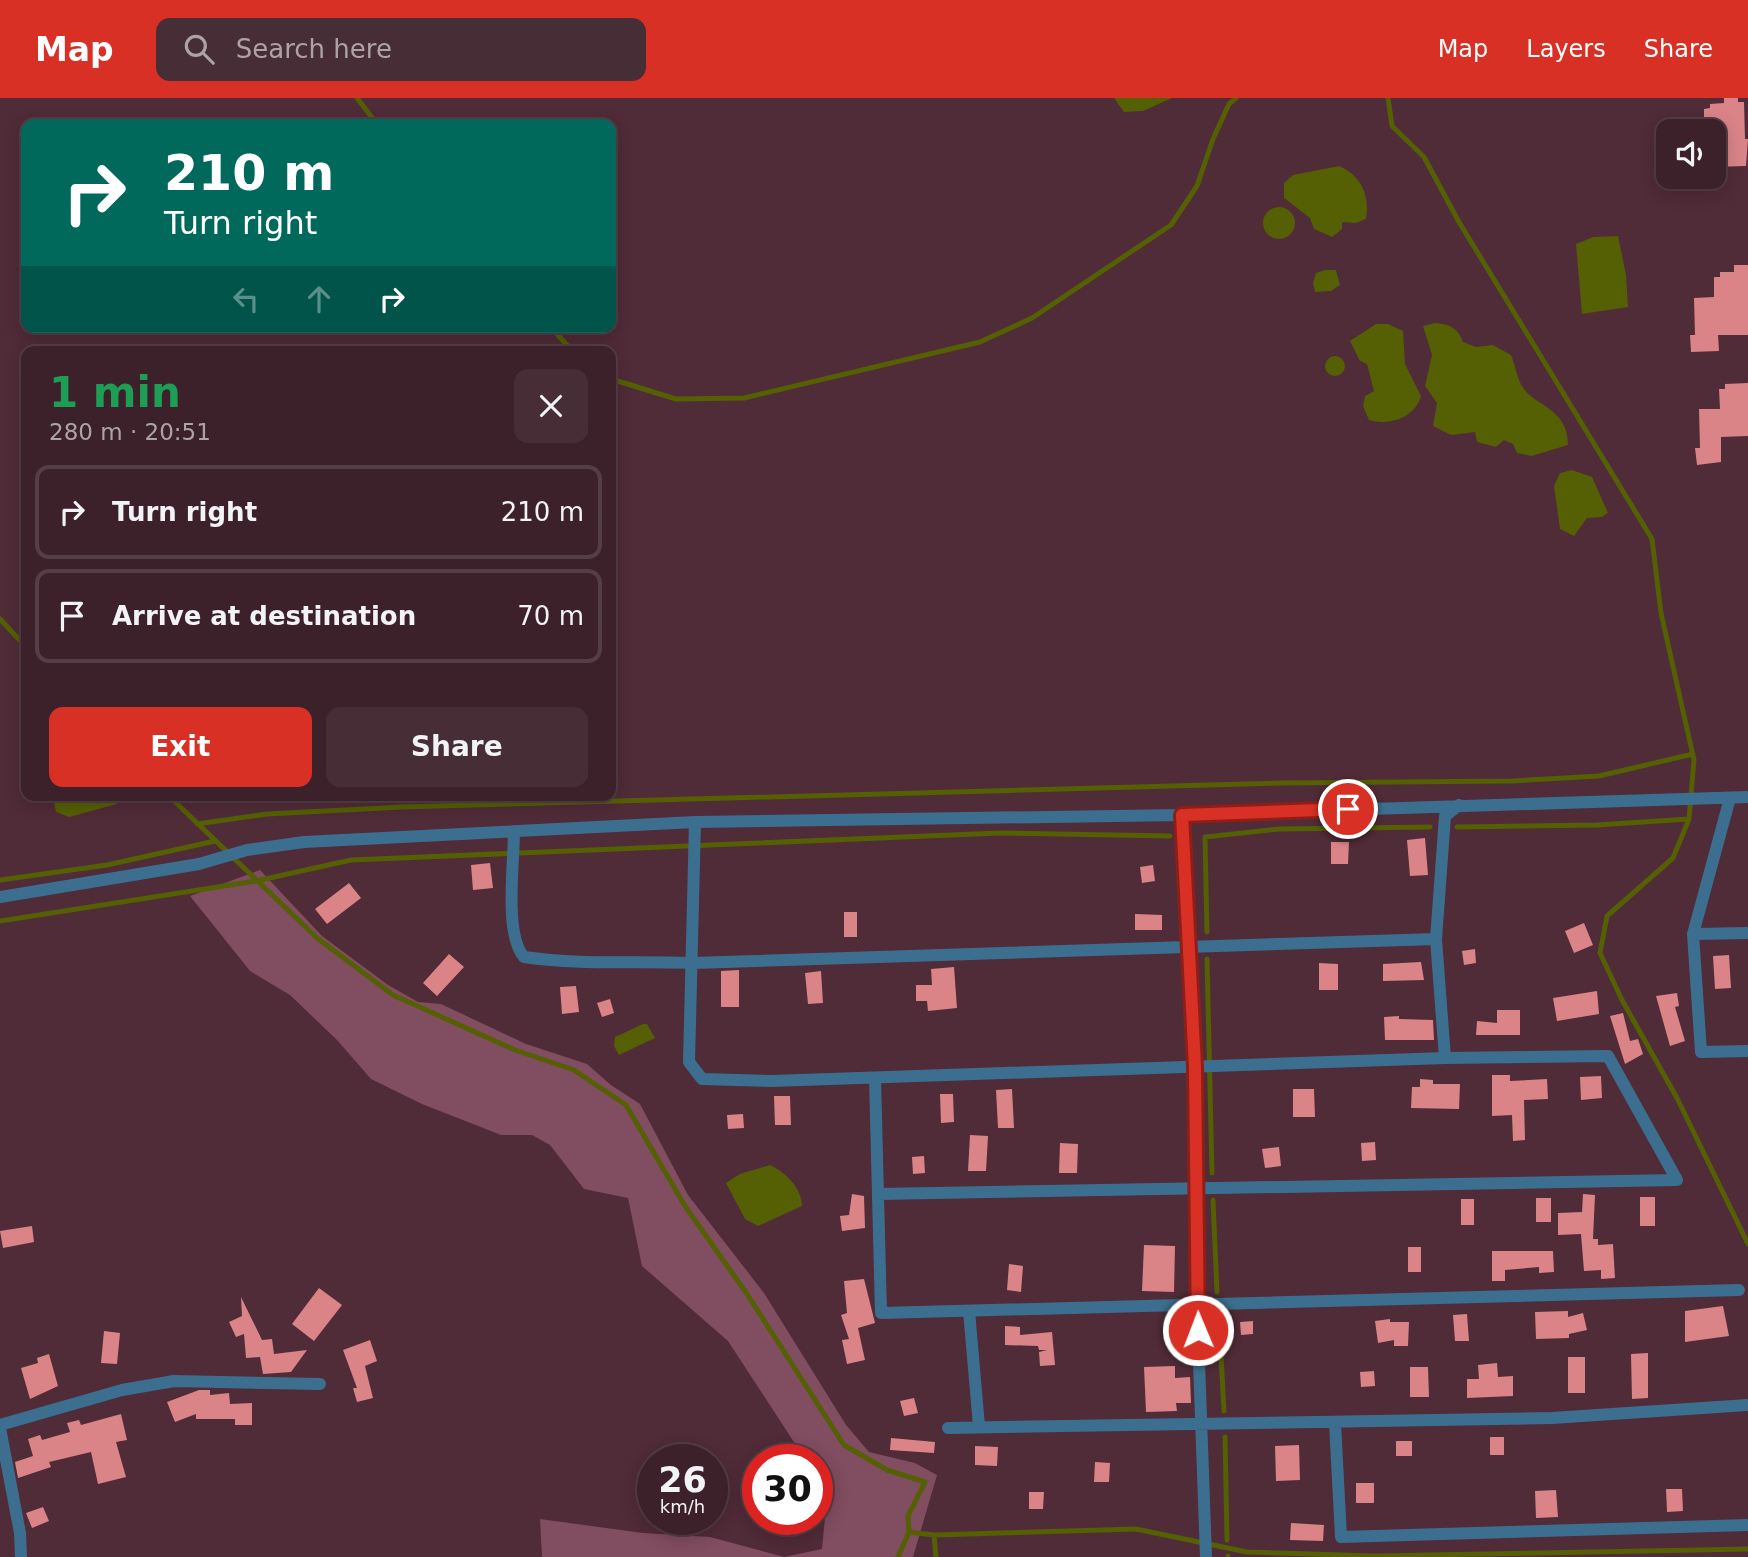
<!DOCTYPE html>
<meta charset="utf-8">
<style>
:root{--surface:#3c202a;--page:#472d36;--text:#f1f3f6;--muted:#aca3a8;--line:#553e47;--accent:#d93025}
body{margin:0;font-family:"DejaVu Sans",sans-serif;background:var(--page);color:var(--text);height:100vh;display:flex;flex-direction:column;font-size:26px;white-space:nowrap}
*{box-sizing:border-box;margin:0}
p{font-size:23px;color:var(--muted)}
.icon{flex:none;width:38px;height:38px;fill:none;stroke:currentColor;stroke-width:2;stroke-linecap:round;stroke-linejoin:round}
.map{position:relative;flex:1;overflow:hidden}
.details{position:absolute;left:21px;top:248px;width:595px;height:455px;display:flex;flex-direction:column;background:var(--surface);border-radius:14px;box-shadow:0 4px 18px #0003,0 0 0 2px var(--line)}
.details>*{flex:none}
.banner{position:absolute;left:21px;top:21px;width:595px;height:214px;border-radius:14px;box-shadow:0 4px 18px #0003,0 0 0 2px var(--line);background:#00695c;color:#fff;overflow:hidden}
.fabs{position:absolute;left:1656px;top:21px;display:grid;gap:14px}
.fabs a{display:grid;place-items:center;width:70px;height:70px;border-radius:14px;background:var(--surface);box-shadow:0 4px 18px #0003,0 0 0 2px var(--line);font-size:35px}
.speed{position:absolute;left:637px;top:1346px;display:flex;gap:14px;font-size:35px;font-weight:700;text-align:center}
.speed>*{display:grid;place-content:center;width:91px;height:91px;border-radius:50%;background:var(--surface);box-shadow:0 4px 18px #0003,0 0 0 2px var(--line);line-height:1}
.speed small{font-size:18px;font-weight:400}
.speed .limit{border:10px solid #d22;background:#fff;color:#111}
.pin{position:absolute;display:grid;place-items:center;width:60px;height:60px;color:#fff;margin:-30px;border:4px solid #fff;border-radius:50%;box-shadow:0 2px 7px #0007}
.me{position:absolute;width:77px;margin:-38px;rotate:359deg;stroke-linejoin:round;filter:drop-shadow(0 0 5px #0008)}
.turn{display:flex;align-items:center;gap:24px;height:147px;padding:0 28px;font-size:32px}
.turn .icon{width:91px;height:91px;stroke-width:2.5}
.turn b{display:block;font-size:49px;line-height:60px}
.lanes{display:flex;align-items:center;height:66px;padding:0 28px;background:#0003;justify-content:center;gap:35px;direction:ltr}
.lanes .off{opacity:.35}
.round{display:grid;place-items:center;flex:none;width:74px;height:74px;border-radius:14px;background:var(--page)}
.headline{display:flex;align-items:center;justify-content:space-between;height:119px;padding:0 28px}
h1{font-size:42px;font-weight:600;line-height:52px;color:#1e9e55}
.primary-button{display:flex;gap:14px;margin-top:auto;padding:14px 28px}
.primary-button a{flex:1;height:80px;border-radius:14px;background:var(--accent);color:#fff;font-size:28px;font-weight:600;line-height:80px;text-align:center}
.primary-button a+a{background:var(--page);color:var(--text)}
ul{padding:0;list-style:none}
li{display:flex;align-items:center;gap:21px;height:94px;margin:0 14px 10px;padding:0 14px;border:4px solid var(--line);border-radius:14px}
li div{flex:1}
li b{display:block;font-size:26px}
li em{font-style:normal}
header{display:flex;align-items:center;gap:42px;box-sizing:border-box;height:98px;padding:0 35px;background:var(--accent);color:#fff}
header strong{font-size:33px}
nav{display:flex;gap:38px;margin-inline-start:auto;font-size:24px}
.search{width:490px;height:63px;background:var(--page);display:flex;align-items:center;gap:18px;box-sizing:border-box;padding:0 24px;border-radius:14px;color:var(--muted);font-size:26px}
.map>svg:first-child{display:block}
.green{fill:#814d60}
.water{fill:#555f03}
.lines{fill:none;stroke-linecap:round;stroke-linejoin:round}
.stream{stroke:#555f03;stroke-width:5}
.building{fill:#da8488}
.street{stroke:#3c6f8f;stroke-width:12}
.route-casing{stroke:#8d1f18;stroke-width:18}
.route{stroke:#d93025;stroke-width:12}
</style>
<header>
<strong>Map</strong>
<div class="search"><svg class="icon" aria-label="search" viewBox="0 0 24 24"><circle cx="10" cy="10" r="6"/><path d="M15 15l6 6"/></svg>Search here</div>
<nav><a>Map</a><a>Layers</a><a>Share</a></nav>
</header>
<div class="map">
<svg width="1748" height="1459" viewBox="0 0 1748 1459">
<rect width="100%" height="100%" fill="#502b38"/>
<!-- green -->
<path class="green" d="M260 772 322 838 388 887 418 904 441 906 526 946 587 966 611 987 640 1006 688 1097 764 1195 846 1327 869 1354 915 1365 937 1377 913 1459H542L540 1421 643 1435 710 1439 784 1459 822 1451 826 1409 817 1390V1362L805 1361 728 1243 642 1168 628 1100 584 1091 550 1047 532 1037H501L422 1006 371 981 337 942 290 897 250 873 190 798Z"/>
<!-- water -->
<path class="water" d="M1114 0H1172L1143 13 1124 14Z
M1339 68C1362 78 1370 98 1366 121L1356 125 1342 124V131L1332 139 1314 131 1310 120 1284 100V85L1293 77Z
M1263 125a16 16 0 1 1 32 0a16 16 0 1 1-32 0Z
M1618 138 1626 177 1628 209 1582 216 1576 146 1593 139Z
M1325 172H1336L1340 187 1331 193 1315 194 1313 185 1316 175Z
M1435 225C1450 226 1458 230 1463 244L1476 249 1493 247 1511 257C1515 266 1517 280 1522 288 1534 309 1568 309 1568 347L1532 358 1517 355 1513 346 1504 342 1496 349 1477 344 1475 334 1451 337 1433 328 1437 305 1425 288 1432 257 1423 228Z
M1376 226H1388L1403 233 1405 266 1421 298C1415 320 1389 328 1369 322L1363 308 1365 298 1374 293 1367 266 1360 263 1350 243Z
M1325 268a10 10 0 1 1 20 0a10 10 0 1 1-20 0Z
M1572 372 1592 379 1608 415 1602 419 1587 420 1574 438 1560 431 1554 388 1560 375Z
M53 698H121L117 706 69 719 56 714Z
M643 926H647L655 940 619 957 614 948 615 939Z
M770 1067C785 1074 802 1090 802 1108L758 1128 745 1121 726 1085 740 1076Z"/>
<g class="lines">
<!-- stream -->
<path class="stream" d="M357 0 377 26
M1388 0 1392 28 1424 59 1459 124 1652 441 1661 515 1694 662 1689 721 1673 760 1607 818 1600 855 1622 902 1677 1000 1748 1146
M551 229 573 254
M611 281 676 301 744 300 980 244 1032 220 1171 127 1197 88 1213 41 1229 6 1236 0
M0 521 26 549
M169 698 317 840 393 897 515 952 574 972 626 1007 685 1108 747 1196 844 1347 887 1372 925 1384 908 1418 909 1434 934 1437 936 1459
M197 726 267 716 402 709 1281 685 1513 683 1599 678 1693 656
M1457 729 1597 727 1689 721
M0 782 107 767 215 743
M0 823 256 783 351 762 999 735 1170 738
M1207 834 1205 739 1280 731 1430 729
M1207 861 1212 1075
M1213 1102 1217 1194
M1219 1221 1224 1313
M1225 1339 1227 1442
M934 1437 1136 1431 1247 1454 1374 1458 1748 1451
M1228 1458V1459
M898 1459 909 1434"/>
</g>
<!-- building -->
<path class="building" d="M1724 0H1738V4H1744L1745 41H1748L1746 68 1713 69V33H1704V11L1710 10V6L1724 5Z
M1734 167H1748V237H1718L1719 253 1691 254 1690 237H1695L1694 200 1714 199V179H1720V174H1734Z
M1748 285V338L1721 339V364L1697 367 1695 350H1700L1699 311H1720L1719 291H1725V286Z
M1425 740 1428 777 1410 778 1407 742Z
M1331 744H1349L1348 766H1331Z
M490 765 493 790 473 792 471 767Z
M1153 767 1155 783 1142 785 1140 769Z
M349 785 361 800 327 826 315 811Z
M844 814H857V839H844Z
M1135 816 1162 817V832H1135Z
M1584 825 1593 847 1574 855 1565 833Z
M1475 851 1476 865 1464 867 1462 853Z
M449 856 464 869 437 898 423 885Z
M1729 857 1731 890 1715 891 1713 858Z
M1421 864 1424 882 1383 883V866Z
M1319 865 1338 866V892H1319Z
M954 869 957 910 928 913 927 903H916V887H932L931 871Z
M739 872V909H721V873Z
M821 873 823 905 808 906 805 875Z
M576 888 579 914 562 916 560 889Z
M1597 893 1599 916 1557 923 1553 900Z
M1677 895 1679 908 1675 909 1685 943 1670 948 1656 898Z
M610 901 614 915 602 919 597 905Z
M1497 912H1520V937H1476L1477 923 1497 925Z
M1623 915 1630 943 1638 941 1643 956 1625 966 1610 918Z
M1399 918V921L1433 922 1434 942H1385L1384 919Z
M1492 977H1510V983L1547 981 1548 1001 1524 1002 1525 1042 1513 1043 1512 1017 1492 1018Z
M1601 978 1602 1000 1581 1002 1580 979Z
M1420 981 1433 982V986H1460L1459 1011 1411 1010 1412 989H1420Z
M1012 991 1014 1030H998L996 992Z
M1293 991H1314L1315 1019H1293Z
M940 996H953L954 1024 941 1025Z
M774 998H790L791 1027H775Z
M743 1016 744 1030 728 1031 727 1017Z
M970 1037 988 1038 986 1073H968Z
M1375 1044 1376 1062 1362 1063 1361 1045Z
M1060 1045 1078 1046 1077 1075H1059Z
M1279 1049 1281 1068 1265 1070 1262 1051Z
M924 1058 925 1075 913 1076 912 1059Z
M852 1096 864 1098 865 1130 842 1133 840 1118 849 1117Z
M1583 1096 1595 1097 1593 1141H1598V1147L1613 1146 1615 1180 1601 1181V1172L1584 1173 1581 1136 1558 1137V1115L1582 1114Z
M1640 1099H1655V1128H1640Z
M1536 1100H1551V1124H1536Z
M1461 1101H1474V1127H1461Z
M32 1128 34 1144 3 1150 0 1133Z
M1144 1147 1175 1148 1174 1194 1142 1193Z
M1408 1149H1421V1174H1408Z
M1492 1153H1553L1554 1174 1539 1175V1169L1505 1172V1183H1492Z
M1009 1166 1023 1168 1021 1194 1007 1192Z
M864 1181 875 1225 858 1230 865 1262 847 1266 842 1242 849 1241 841 1217 847 1215 844 1183Z
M319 1190 342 1207 314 1243 292 1226Z
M241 1199 262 1242 272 1241 274 1256 307 1252 291 1274 263 1276 260 1259 246 1260 244 1236 236 1239 229 1224 242 1218Z
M1723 1208 1729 1238 1685 1244V1213Z
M1568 1213V1219L1583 1215 1587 1232 1569 1236V1240L1536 1241 1535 1214Z
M1467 1216 1469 1243H1455L1453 1217Z
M1390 1221V1224H1409L1408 1248H1394V1242L1378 1245 1375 1223Z
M1253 1223V1236L1241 1237 1240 1224Z
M1005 1228 1020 1229V1237L1052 1234 1055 1267 1040 1268 1039 1254 1047 1252H1039L1038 1248 1005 1247Z
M104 1233 120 1235 117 1266 101 1265Z
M370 1242 377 1263 365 1268 373 1300 357 1304 353 1290H357L343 1252Z
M1648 1255V1300L1632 1301 1631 1256Z
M49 1256 58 1288 30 1301 21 1270 38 1265 37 1260Z
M1568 1259H1585V1295H1568Z
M1497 1265 1498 1279 1513 1278V1298L1467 1300V1281H1479L1478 1267Z
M1175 1268V1280L1190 1279 1191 1305H1176L1177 1313 1146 1314 1144 1269Z
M1410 1269H1428L1429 1299H1410Z
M1374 1273 1375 1288 1361 1289 1360 1274Z
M199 1292H210V1297L229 1295 230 1306 252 1305V1327H235V1321H196V1316L175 1324 167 1304Z
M914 1300 918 1315 904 1318 900 1303Z
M121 1316 127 1342 116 1344 126 1379 98 1386 91 1354 49 1364 51 1369 18 1380 15 1364 33 1358 28 1341 40 1337 42 1342 70 1334 67 1325 79 1322 81 1327Z
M1490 1339H1504V1357H1490Z
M891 1340 935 1344 934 1355 890 1352Z
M1396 1343H1412V1358H1396Z
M1299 1347 1300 1382 1276 1383 1275 1348Z
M975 1348 998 1349 997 1368 975 1367Z
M1095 1364 1110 1365 1109 1384H1094Z
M1356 1385H1374V1405H1356Z
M1666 1391H1682L1683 1413 1667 1414Z
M1556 1392 1558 1419 1536 1420 1535 1393Z
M1029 1394H1044L1043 1411H1029Z
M43 1409 49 1423 32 1430 26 1415Z
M1291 1425 1324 1427 1323 1443 1290 1442Z"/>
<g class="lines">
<!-- street -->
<path class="street" d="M1730 700 1693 836 1701 954 1748 953
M1182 717 1195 969 1197 1208 1206 1459
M695 724 689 964 702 981 772 983 1445 960 1608 958 1677 1082 878 1096
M514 733C514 766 504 836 524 859 580 867 636 863 692 865L1436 841
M0 799 199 766 247 752 304 744 695 724 1182 717 1748 699
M1693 836 1748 835
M1445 960 1436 841 1445 718 1459 707
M875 980 881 1215 1739 1192
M969 1213 979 1328
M1335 1325 1341 1439 1748 1427
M0 1327 122 1292 174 1283 320 1286
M0 1330 20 1435 21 1459
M948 1330 1552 1320 1748 1307"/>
</g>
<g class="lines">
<defs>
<path id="route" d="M1198 1232 1195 969 1182 717 1348 711"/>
</defs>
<!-- route casing -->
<use href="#route" class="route-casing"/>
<!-- route -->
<use href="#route" class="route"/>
</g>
</svg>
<div class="fabs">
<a><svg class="icon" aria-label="sound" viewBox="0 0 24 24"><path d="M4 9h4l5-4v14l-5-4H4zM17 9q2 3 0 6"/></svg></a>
</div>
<div class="speed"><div>26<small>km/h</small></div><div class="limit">30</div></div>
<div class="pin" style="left:1348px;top:711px;background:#d93025"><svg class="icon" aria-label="arrive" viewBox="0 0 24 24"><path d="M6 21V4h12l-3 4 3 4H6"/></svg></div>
<svg class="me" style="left:1198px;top:1232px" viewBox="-20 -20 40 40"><circle r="17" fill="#d93025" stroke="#fff" stroke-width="3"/><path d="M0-11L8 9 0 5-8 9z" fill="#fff"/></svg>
<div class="banner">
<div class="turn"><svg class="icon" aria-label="right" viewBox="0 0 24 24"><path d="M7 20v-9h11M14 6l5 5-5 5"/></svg><div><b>210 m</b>Turn right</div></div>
<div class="lanes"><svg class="icon off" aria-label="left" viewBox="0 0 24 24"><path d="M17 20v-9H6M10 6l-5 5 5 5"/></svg><svg class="icon off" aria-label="ahead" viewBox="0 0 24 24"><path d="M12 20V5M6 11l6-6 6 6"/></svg><svg class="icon" aria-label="right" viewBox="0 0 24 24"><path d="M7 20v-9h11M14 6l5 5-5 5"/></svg></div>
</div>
<section class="details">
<div class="headline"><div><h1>1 min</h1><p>280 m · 20:51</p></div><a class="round"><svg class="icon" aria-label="close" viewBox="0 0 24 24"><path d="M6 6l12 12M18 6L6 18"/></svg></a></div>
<ul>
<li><svg class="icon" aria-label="right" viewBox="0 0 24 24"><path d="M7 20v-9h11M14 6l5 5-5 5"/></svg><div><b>Turn right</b></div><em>210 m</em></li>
<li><svg class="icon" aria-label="arrive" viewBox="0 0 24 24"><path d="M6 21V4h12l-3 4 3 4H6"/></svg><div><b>Arrive at destination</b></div><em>70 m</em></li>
</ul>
<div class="primary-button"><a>Exit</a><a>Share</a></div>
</section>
</div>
